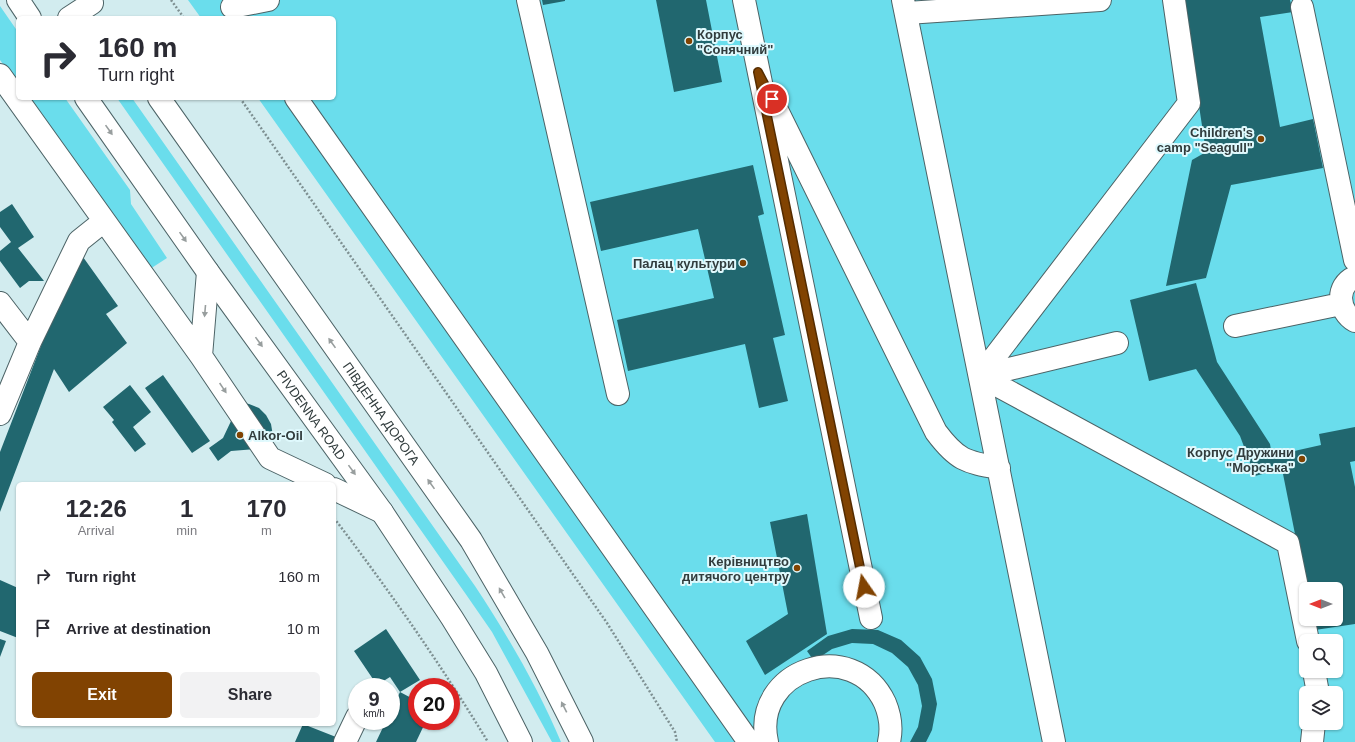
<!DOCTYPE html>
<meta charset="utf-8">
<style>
:root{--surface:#fff;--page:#f2f2f3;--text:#2b2b33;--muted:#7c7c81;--accent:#814302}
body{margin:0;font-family:Arial,sans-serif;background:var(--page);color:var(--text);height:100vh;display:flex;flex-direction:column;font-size:15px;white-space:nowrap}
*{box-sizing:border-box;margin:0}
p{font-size:13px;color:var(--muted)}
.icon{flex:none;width:22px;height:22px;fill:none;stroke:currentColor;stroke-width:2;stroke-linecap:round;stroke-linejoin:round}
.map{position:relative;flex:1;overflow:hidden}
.sheet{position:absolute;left:16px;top:482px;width:320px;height:244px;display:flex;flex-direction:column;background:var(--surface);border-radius:6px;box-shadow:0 1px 3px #0004}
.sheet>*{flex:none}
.banner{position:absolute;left:16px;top:16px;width:320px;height:84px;border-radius:6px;box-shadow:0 1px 3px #0004;background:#fff;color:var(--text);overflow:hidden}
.needle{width:26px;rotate:270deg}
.tools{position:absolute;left:1299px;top:582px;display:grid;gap:8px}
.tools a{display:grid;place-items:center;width:44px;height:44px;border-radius:6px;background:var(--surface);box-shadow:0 1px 3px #0004;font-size:20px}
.speed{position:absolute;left:348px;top:678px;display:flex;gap:8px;font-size:20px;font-weight:700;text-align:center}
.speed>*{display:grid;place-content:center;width:52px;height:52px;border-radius:50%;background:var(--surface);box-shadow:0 1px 3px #0004;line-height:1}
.speed small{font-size:10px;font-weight:400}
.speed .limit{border:6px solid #d22;background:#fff;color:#111}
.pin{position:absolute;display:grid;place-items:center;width:34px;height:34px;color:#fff;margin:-17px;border:2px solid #fff;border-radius:50%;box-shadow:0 1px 4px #0007}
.me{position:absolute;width:44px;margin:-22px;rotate:348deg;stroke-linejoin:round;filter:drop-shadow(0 0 3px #0008)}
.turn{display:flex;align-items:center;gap:14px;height:84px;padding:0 16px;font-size:18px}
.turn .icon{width:52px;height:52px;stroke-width:2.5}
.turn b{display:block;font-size:28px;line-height:34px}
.eta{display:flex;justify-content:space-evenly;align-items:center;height:68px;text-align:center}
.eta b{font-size:24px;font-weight:800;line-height:28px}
.primary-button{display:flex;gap:8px;margin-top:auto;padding:8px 16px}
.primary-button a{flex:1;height:46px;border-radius:6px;background:var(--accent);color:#fff;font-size:16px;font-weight:800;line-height:46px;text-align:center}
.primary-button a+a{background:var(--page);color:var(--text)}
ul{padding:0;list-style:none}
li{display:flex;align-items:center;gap:12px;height:52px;padding:0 16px}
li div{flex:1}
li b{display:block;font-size:15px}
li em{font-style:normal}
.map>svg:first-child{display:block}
.green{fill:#6addec;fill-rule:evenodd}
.building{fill:#21676f}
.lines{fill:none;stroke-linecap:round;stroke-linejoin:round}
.minor-casing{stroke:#4c6366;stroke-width:24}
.major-casing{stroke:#4c6366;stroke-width:24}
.path{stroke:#7e9092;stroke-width:2.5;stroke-dasharray:2 2;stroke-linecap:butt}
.minor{stroke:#fff;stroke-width:22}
.major{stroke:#fff;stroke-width:22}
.oneway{fill:#989e9e}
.route-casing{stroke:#542c01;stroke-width:10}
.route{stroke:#814302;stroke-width:7}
.poi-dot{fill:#814302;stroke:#dff9fd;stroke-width:1.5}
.labels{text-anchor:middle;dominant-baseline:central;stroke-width:4;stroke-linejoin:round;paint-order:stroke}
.poi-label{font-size:13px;font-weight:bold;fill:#313c3d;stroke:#dff9fd;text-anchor:end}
.street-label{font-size:13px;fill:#313c3d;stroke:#dff9fd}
</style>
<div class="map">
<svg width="1355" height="742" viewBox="0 0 1355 742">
<rect width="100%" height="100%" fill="#d2ecef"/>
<!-- green -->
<path class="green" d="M188 0H1355V742H715L258 98H334V18H201ZM1306 589H1336V619H1306ZM1306 641H1336V671H1306ZM1306 693H1336V723H1306Z
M0 6 18 32V85L0 60Z
M27 98H65L130 190 131 204 167 258 150 269Z
M117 98H132L475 586C508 636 538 688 561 742H552L492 632 465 593Z"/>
<!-- building -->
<path class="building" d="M542 0H565V1L543 5Z
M656 0H706L722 82 674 92Z
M1183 0H1290L1293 12 1260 17 1280 127 1313 119 1323 168 1231 185 1206 278 1166 286 1192 160 1206 152Z
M753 165 764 214 758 216 785 335 773 338 788 401 759 408 745 344 628 371 617 320 714 298 698 229 601 251 590 202Z
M12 204 34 237 18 248 44 281H29L20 288 0 261V251L11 242 0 227V212Z
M78 250 118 306 106 314 127 343 69 392 54 369 0 512V452Z
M1196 283 1217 362 1270 444 1272 456 1321 445 1319 434 1355 427V461L1350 462 1355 487V624L1315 630 1313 619H1336V589H1306L1282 469 1255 476 1240 436 1196 369 1149 381 1130 300Z
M163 375 210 441 192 453 145 388Z
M130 385 151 412 133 427 146 444 135 452 112 422 114 420 103 407Z
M240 402 249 404 259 408 266 415 271 424 273 436 270 448 231 451 218 461 209 448 223 438Z
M807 514 827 634 765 675 746 641 788 614 770 522Z
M0 580 18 588V638L0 631Z
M386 629 420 680 400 692 390 677 377 685 354 651Z
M852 629 878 630 901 640 920 657 932 679 937 704 932 730 926 742H910L918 727 922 706 918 685 908 667 892 653 873 644 852 643 832 649 814 661 807 651 828 636Z
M0 639 6 641 0 657Z
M400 692 417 701V721H426L416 742H376L386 721H391V711Z
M303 724 336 737 334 742H295Z"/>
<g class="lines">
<defs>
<path id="minor" d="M528 0 618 394
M744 0 871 618
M903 0 1054 742
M232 7 268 0
M1302 7 1355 260
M907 13 1100 0
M0 75 201 356 270 458 325 484
M296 98 749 742
M772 100 936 432C957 460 965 462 999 468
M1355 277C1335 286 1338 311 1355 321
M0 303 30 342
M1235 326 1341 304
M201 356 208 272
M980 376 1288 543 1308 641
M980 376 1189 103 1174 0
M980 376 1117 343
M0 414 30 342 79 241 104 221
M334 489 382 512
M1314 671 1318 693
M345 742 357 717
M767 742C751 670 853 635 885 703 890 715 892 729 889 742
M1312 742 1314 723"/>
<g id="major">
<path d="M18 0 30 18"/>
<path d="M69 18 92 3"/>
<path id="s1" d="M86 98 208 272 382 512 452 618 486 673 521 742"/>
<path id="s2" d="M159 98 471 540 537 653 582 742"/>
</g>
</defs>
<!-- minor casing -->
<use href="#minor" class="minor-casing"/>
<!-- major casing -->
<use href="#major" class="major-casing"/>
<!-- path -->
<path class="path" d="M171 0 184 18
M240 98 607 623 675 732 677 742
M334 518C389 590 441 665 488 742"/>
<!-- minor -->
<use href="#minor" class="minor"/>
<!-- major -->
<use href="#major" class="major"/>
</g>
<!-- one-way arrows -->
<defs><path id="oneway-solid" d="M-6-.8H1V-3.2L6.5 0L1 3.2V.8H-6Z"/></defs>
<g class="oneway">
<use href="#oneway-solid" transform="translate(109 130) rotate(55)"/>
<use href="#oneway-solid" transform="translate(183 237) rotate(55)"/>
<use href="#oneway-solid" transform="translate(205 311) rotate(95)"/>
<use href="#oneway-solid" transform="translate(259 342) rotate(54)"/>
<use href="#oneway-solid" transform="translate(332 343) rotate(-125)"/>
<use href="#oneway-solid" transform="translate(223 388) rotate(56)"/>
<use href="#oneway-solid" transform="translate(352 470) rotate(54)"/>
<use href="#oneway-solid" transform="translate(431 484) rotate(-125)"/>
<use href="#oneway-solid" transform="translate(502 593) rotate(-120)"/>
<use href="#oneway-solid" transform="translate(564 707) rotate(-117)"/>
</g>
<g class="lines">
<defs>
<path id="route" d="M772 99 758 72 864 587"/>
</defs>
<!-- route casing -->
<use href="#route" class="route-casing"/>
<!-- route -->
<use href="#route" class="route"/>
</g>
<!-- markers -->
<g class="poi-dot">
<circle cx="689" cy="41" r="4"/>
<circle cx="1261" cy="139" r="4"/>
<circle cx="743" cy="263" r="4"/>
<circle cx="240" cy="435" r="4"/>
<circle cx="1302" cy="459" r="4"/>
<circle cx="797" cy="568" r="4"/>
</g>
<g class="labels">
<!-- poi labels -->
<g class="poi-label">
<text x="697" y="34" text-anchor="start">Корпус<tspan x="697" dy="15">"Сонячний"</tspan></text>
<text x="1253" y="132">Children's<tspan x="1253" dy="15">camp "Seagull"</tspan></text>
<text x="735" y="263">Палац культури</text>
<text x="248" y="435" text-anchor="start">Alkor-Oil</text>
<text x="1294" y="452">Корпус Дружини<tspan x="1294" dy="15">"Морська"</tspan></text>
<text x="789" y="561">Керівництво<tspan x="789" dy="15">дитячого центру</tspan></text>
</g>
<!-- street labels -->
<g class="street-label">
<text stroke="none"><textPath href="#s2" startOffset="386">ПІВДЕННА ДОРОГА</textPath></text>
<text stroke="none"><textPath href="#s1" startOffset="389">PIVDENNA ROAD</textPath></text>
</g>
</g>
</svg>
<div class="tools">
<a><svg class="needle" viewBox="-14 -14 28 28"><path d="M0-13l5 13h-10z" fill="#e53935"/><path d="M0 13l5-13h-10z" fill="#7c7c81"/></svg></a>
<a><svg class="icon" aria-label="search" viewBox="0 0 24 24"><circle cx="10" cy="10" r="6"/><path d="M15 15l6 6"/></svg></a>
<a><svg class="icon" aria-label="layers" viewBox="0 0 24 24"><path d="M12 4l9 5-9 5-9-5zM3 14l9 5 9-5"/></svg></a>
</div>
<div class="speed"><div>9<small>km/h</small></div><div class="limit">20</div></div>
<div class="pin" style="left:772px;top:99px;background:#d93025"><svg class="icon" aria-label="arrive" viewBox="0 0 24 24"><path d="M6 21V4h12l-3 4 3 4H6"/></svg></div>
<svg class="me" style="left:864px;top:587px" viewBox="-20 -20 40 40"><circle r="19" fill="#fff"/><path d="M0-13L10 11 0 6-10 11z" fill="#814302"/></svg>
<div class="banner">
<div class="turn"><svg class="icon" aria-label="right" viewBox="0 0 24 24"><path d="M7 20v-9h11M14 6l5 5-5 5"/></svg><div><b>160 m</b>Turn right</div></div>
</div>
<section class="sheet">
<div class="eta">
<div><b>12:26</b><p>Arrival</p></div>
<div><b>1</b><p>min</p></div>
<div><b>170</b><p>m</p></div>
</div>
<ul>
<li><svg class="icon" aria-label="right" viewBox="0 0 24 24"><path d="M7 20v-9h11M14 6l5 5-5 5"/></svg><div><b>Turn right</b></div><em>160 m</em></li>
<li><svg class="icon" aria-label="arrive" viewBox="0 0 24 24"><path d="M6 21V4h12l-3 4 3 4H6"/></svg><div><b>Arrive at destination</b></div><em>10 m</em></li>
</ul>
<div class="primary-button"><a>Exit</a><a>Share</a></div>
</section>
</div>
